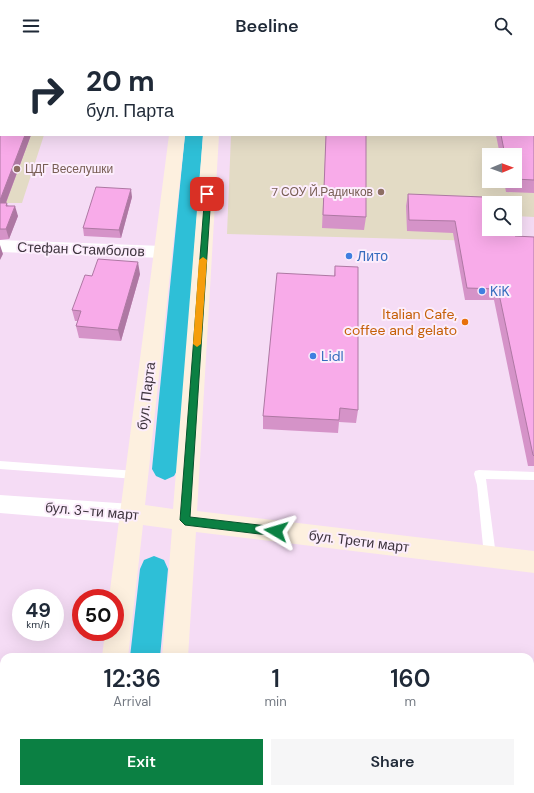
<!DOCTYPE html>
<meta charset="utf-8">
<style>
:root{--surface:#fff;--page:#f6f6f7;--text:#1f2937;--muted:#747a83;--accent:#0b8043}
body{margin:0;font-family:"DM Sans",sans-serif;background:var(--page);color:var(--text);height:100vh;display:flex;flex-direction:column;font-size:15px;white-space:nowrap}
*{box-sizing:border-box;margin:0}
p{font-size:13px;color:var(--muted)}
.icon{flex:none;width:22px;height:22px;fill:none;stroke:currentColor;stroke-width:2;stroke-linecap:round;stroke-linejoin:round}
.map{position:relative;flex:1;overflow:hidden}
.panel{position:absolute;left:0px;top:601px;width:534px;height:140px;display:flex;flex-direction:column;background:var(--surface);border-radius:12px 12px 0 0;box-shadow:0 4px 16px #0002}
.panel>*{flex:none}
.banner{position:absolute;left:0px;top:0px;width:534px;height:84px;box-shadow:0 4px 16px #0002;background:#fff;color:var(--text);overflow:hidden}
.needle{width:26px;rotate:89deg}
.buttons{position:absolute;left:482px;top:96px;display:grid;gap:8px}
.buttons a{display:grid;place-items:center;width:40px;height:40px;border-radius:0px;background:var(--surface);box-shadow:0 4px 16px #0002;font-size:20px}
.speed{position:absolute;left:12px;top:537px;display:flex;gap:8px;font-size:20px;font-weight:700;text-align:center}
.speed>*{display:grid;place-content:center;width:52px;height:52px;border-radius:50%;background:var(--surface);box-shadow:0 4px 16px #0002;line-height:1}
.speed small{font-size:10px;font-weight:400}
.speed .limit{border:6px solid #d22;background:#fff;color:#111}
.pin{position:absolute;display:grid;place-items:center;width:34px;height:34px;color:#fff;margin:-17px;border-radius:8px;box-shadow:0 2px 6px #0006}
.me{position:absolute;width:44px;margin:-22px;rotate:277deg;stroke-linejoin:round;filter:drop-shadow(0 0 3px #0008)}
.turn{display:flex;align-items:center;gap:14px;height:84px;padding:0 20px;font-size:18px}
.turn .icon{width:52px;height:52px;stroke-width:2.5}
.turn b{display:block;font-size:28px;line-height:34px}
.eta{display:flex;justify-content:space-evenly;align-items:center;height:68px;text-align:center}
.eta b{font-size:24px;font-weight:600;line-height:28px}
.primary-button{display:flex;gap:8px;margin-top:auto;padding:8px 20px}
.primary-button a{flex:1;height:46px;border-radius:0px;background:var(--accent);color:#fff;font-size:16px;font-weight:600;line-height:46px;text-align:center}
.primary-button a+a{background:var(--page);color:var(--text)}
header{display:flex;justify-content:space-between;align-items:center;height:52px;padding:0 20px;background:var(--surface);font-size:18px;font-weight:600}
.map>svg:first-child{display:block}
.education{fill:#e3dbc5;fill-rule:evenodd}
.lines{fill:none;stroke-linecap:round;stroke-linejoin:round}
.canal{fill:#2ebfd7;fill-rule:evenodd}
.service{fill:#fff;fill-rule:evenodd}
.minor{fill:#fff;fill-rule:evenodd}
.secondary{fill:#fdf0df;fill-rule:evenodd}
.wall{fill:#d593c8}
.shaded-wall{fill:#ae78a3}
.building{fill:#f8abe9;stroke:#ae78a3}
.route{fill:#0b8043;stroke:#07532c}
.slow{fill:#f59e0b}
.education-dot{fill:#8d6e63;stroke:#fcedfc;stroke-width:1.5}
.shop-dot{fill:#3f7fe0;stroke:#fcedfc;stroke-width:1.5}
.food-dot{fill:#e8710a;stroke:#fcedfc;stroke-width:1.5}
.labels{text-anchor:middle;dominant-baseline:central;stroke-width:4;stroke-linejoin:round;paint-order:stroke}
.far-education-label{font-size:12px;fill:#785e54;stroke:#fcedfc;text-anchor:start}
.street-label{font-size:14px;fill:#3e343e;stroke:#fcedfc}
.shop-label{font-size:14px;fill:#366cbe;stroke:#fcedfc;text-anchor:start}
.food-label{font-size:14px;fill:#c56008;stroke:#fcedfc;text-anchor:end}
</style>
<header><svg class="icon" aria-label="menu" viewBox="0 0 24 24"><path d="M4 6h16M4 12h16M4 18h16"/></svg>Beeline<svg class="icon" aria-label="search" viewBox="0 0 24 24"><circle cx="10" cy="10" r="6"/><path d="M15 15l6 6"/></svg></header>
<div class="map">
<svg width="534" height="741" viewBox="0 0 534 741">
<rect width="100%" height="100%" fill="#f5dcf5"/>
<!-- education -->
<path class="education" d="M0 58 1 83H44L22 151H0Z
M231 83H480L534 88V165L515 164V151H489V177H515V166L520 190 227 182ZM489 103H515V129H489Z"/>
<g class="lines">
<!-- canal -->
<path class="canal" d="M194 0H210V1H194Z
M185 83H203L178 417 174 424 165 428 156 424 152 417Z
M154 504 164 508 168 517 160 605H130L140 517 144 508Z
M116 737H150V741H116Z"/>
<!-- service -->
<path class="service" d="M333 0H339V1H333Z
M0 409 136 419 140 420 141 423 140 426 136 427 0 417Z
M479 418 534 420V428L486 427 496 504 494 507 490 509 486 507 484 504 477 433 474 422 475 419Z"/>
<!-- minor -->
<path class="minor" d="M0 50H1V58H0Z
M0 188 163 194 169 196 172 200 169 204 163 206 0 200Z
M0 443 132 452 140 455 143 462 140 469 132 472 0 461Z"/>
<!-- secondary -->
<path class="secondary" d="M179 0H193V1H179Z
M169 83H185L145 453 173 457 203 83H219L197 459 534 499V521L196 480 188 605H162L172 477 143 473 128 605H102L105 580H115V546H109Z
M84 737H114V741H84Z
M151 737H181V741H151Z"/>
</g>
<!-- wall -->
<path class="wall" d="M256 0H325V1H256Z
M534 0V141L506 140 504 129H515V103H500L496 83H533V1Z
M0 68 31 83 6 151 18 164 9 187 0 188Z
M326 83 366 165 364 178 322 176Z
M408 142 515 184 534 185V414H528L494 248H465L453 181 407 179 406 154Z
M132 145 121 186 84 184 83 176Z
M335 214 358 358 356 371 339 370 338 381 263 377V364L334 224Z
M140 222 121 289 79 286 76 274 78 269H75L72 258 92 224Z"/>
<!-- shaded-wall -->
<path class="shaded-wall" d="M25 83H31L2 161 0 153V148Z
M131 137 132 145 121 186 119 178Z
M15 154 18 164 9 187 6 177Z
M0 193 3 202 0 208Z
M138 210 140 222 121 289 118 278Z"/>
<!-- building -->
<path class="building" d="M272 0H325V1H272Z
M364 0H534V69H533V1H364Z
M0 68H1V83H25L0 148Z
M533 76 534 77V128L515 127V103H505L501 83H533Z
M326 83H366V165L323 163Z
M96 135 131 137 119 178 83 176Z
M408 142 508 146V151H489V177H513L515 184 534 185V404L533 403 498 237 467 236 455 169 409 168Z
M0 151H7L6 154H15L6 177H0Z
M98 207 138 210 118 278 76 274 81 259 72 258 85 223 92 224Z
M335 214 358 215V358L340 356 339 368 263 364 277 221 335 224Z"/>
<!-- route -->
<path class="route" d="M205 140 211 142 190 465 276 475 281 479 276 484 185 473 180 468Z"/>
<!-- slow -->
<path class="slow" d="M203 205 207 208 201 292 197 295 193 292 199 208Z"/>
<!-- markers -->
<g class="education-dot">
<circle cx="17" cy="117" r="4"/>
<circle cx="381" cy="140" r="4"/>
</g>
<g class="shop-dot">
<circle cx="349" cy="204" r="4"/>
<circle cx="482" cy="239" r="4"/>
<circle cx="313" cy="304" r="4"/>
</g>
<circle class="food-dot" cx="465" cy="270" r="4"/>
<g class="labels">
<!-- far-education labels -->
<g class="far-education-label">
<text x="25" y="117">ЦДГ Веселушки</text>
<text x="373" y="140" text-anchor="end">7 СОУ Й.Радичков</text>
</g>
<!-- street labels -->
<g class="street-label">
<text transform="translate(81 197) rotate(2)">Стефан Стамболов</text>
<text transform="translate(146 344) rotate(-83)">бул. Парта</text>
<text transform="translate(92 459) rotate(5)">бул. 3-ти март</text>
<text transform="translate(359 489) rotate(7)">бул. Трети март</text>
</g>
<!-- shop labels -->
<g class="shop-label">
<text x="357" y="204">Лито</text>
<text x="490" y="239">KiK</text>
<text x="321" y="304">Lidl</text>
</g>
<!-- food labels -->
<g class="food-label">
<text x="457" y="262">Italian Cafe,<tspan x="457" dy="16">coffee and gelato</tspan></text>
</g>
</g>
</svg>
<div class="buttons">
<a><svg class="needle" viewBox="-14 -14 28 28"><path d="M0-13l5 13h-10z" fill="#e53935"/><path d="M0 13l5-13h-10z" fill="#747a83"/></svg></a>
<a><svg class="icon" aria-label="search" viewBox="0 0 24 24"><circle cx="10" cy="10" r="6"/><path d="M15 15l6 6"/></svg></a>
</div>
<div class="speed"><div>49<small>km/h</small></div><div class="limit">50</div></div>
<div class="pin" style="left:207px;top:142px;background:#d93025"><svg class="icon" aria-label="arrive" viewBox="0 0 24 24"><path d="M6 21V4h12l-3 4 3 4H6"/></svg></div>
<svg class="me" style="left:276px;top:479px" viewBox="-20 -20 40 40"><path d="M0-17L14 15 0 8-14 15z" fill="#0b8043" stroke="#fff" stroke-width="4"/></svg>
<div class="banner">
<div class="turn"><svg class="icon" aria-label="right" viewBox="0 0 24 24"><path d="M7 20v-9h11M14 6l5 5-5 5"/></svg><div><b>20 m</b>бул. Парта</div></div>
</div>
<section class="panel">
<div class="eta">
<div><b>12:36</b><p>Arrival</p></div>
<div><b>1</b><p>min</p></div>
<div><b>160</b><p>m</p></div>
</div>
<div class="primary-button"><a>Exit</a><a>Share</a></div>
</section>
</div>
